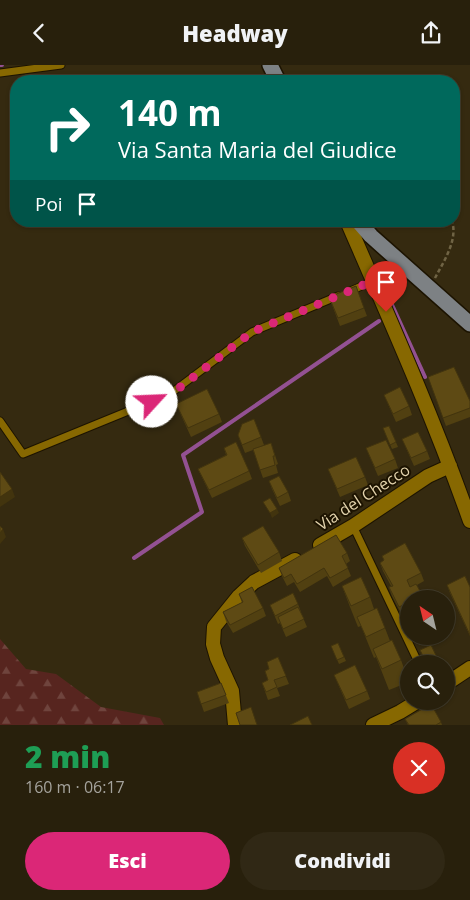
<!DOCTYPE html>
<html lang="it">
<meta charset="utf-8">
<style>
:root{--surface:#28200c;--page:#302815;--text:#f1f3f6;--muted:#a5a39d;--line:#443e2d;--accent:#db2777}
body{margin:0;font-family:"Open Sans",sans-serif;background:var(--page);color:var(--text);height:100vh;display:flex;flex-direction:column;font-size:19px;white-space:nowrap}
*{box-sizing:border-box;margin:0}
p{font-size:16px;color:var(--muted)}
.icon{flex:none;width:28px;height:28px;fill:none;stroke:currentColor;stroke-width:2;stroke-linecap:round;stroke-linejoin:round}
.map{position:relative;height:660px;overflow:hidden}
.panel{display:flex;flex-direction:column;background:var(--surface);flex:1}
.panel>*{flex:none}
.banner{position:absolute;left:10px;top:10px;width:450px;height:152px;border-radius:20px;box-shadow:0 1px 4px #0004,0 0 0 1px var(--line);background:#00695c;color:#fff;overflow:hidden}
.needle{width:32px;rotate:325deg}
.tools{position:absolute;left:400px;top:525px;display:grid;gap:10px}
.tools a{display:grid;place-items:center;width:55px;height:55px;border-radius:50%;background:var(--surface);box-shadow:0 1px 4px #0004,0 0 0 1px var(--line);font-size:25px}
.pin{position:absolute;display:grid;place-items:center;width:42px;height:42px;color:#fff;margin:-51px -21px;border-radius:50% 50% 50% 0;rotate:-45deg;box-shadow:0 0 5px #0007}
.pin .icon{rotate:45deg}
.me{position:absolute;width:55px;margin:-28px;rotate:65deg;stroke-linejoin:round;filter:drop-shadow(0 0 4px #0008)}
.turn{display:flex;align-items:center;gap:18px;height:105px;padding:0 25px;font-size:22px}
.turn .icon{width:65px;height:65px;stroke-width:2.5}
.turn b{display:block;font-size:35px;line-height:42px}
.then{display:flex;align-items:center;height:48px;padding:0 25px;background:#0003;gap:10px;font-size:19px}
.round{display:grid;place-items:center;flex:none;width:52px;height:52px;border-radius:26px;background:var(--page)}
.overview{display:flex;align-items:center;justify-content:space-between;height:85px;padding:0 25px}
h1{font-size:30px;font-weight:800;line-height:38px;color:#1e9e55}
.primary-button{display:flex;gap:10px;margin-top:auto;padding:10px 25px}
.primary-button a{flex:1;height:58px;border-radius:30px;background:var(--accent);color:#fff;font-size:20px;font-weight:800;line-height:58px;text-align:center}
.primary-button a+a{background:var(--page);color:var(--text)}
header{display:flex;justify-content:space-between;align-items:center;height:65px;padding:0 25px;background:var(--surface);font-size:22px;font-weight:800}
.map>svg:first-child{display:block}
.forest{fill:url(#forest-firs)}
.lines{fill:none;stroke-linecap:round;stroke-linejoin:round}
.stream{stroke:#935192;stroke-width:4}
.lane-casing{stroke:#1c1300;stroke-width:9}
.street-casing{stroke:#1c1300;stroke-width:16}
.primary-casing{stroke:#1c1300;stroke-width:18}
.path{stroke:#706445;stroke-width:2.5;stroke-dasharray:4 2.5;stroke-linecap:butt}
.lane{stroke:#876801;stroke-width:7}
.street{stroke:#876801;stroke-width:14}
.primary{stroke:#7d8184;stroke-width:15}
.wall{fill:#514011}
.shaded-wall{fill:#42340e}
.building{fill:#5e4a14;stroke:#42340e}
.route{stroke:#db2777;stroke-width:9;stroke-dasharray:0 16.2}
.labels{text-anchor:middle;dominant-baseline:central;stroke-width:4;stroke-linejoin:round;paint-order:stroke}
.street-label{font-size:16px;fill:#e3d3ac;stroke:#1c1300}
</style>
<header><svg class="icon" aria-label="back" viewBox="0 0 24 24"><path d="M15 5l-7 7 7 7"/></svg>Headway<svg class="icon" aria-label="share" viewBox="0 0 24 24"><path d="M12 15V3M7 8l5-5 5 5M5 13v7h14v-7"/></svg></header>
<div class="map">
<svg width="470" height="660" viewBox="0 0 470 660">
<defs>
<pattern id="forest-firs" width="22" height="20" patternUnits="userSpaceOnUse" patternTransform="scale(1.25)"><rect width="22" height="20" fill="#57251f"/><path d="M5 1l3.5 6h-7zM16 11l3.5 6h-7z" fill="#6f443d"/></pattern>
</defs>
<rect width="100%" height="100%" fill="#352a10"/>
<!-- forest -->
<path class="forest" d="M0 574 26 604 56 609 101 642 160 653 164 660H0Z"/>
<g class="lines">
<!-- stream -->
<path class="stream" d="M0 0H2
M378 209 425 312
M134 493 202 447 183 390 379 256"/>
<defs>
<path id="lane" d="M0 8 61 0
M348 227 373 216
M0 356 23 389 170 329 252 267 338 231
M353 461 419 599"/>
<path id="street" d="M347 156C390 255 434 354 470 456
M320 480 353 461 428 411 450 401
M446 619 470 603
M235 660 232 626 217 593 213 579 214 562 239 531 254 517 295 495
M373 660 400 647 418 636"/>
<path id="primary" d="M270 0 278 16
M358 156 371 171 470 259"/>
</defs>
<!-- lane casing -->
<use href="#lane" class="lane-casing"/>
<!-- street casing -->
<use href="#street" class="street-casing"/>
<!-- primary casing -->
<use href="#primary" class="primary-casing"/>
<!-- path -->
<path class="path" d="M435 213C444 196 458 175 452 156"/>
<!-- lane -->
<use href="#lane" class="lane"/>
<!-- street -->
<use href="#street" class="street"/>
<!-- primary -->
<use href="#primary" class="primary"/>
</g>
<!-- wall -->
<path class="wall" d="M329 232 364 243 367 251 340 261Z
M384 330 409 341 412 350 396 357Z
M470 336V352L446 361 443 353Z
M176 339 219 349 222 357 191 372Z
M389 361 398 382 392 384 383 363Z
M238 370 261 372 264 380 258 383 271 378 278 399 276 400 278 408 263 413 253 385 245 388Z
M402 374 427 386 430 394 414 401Z
M224 383 249 406 252 414 212 433 198 404 226 390Z
M366 383 395 394 398 403 378 411Z
M328 404 365 412 368 420 340 432Z
M269 416 288 427 291 436 280 441 272 424Z
M242 473 279 487 282 496 261 508 245 481Z
M347 488 350 496 346 499 351 511 333 522 327 511 300 527 294 517 287 521 282 511 279 503Z
M382 491 421 508 424 516 417 520 423 534H409V547L402 550 392 531 389 522 391 521 383 506 380 498 384 496Z
M447 520 470 522V571L450 528Z
M342 521 370 532 374 544 385 563 390 576 401 595 409 617 389 625 376 592 374 593 361 561 358 562 350 542Z
M239 529 263 543 266 551 233 568 226 556 223 547 242 538Z
M298 539 301 547V548L307 562 286 572 280 558 278 559 270 540Z
M415 571H436L419 580Z
M338 578 346 596 339 599 331 581Z
M278 592 289 619 277 623 280 631 268 635 262 618 268 615 265 606 269 604Z
M334 610 367 626 370 634 349 644Z
M221 618 229 638 204 647 197 627Z
M405 654 441 657 442 660H408Z"/>
<!-- shaded-wall -->
<path class="shaded-wall" d="M12 424 15 432 0 442V432Z
M277 444 279 448 272 453 270 448Z
M3 464 6 472 0 479V468Z"/>
<!-- building -->
<path class="building" d="M356 221 364 243 338 253 329 232Z
M454 302 470 336V343L443 353 428 312Z
M400 322 409 341 393 349 384 330Z
M207 324 219 349 188 363 176 339Z
M254 354 261 372 242 380 238 370 242 359Z
M389 361 396 377 390 380 383 363Z
M418 367 427 386 411 393 402 374Z
M386 375 395 394 375 403 366 383Z
M236 377 249 406 209 425 198 404 227 390 224 383Z
M271 378 275 391H273L275 400 260 405 253 384Z
M356 392 365 412 337 424 328 404Z
M0 407 12 424 0 432Z
M279 411 288 427 277 433 269 416Z
M270 433 277 444 270 448 263 437Z
M0 461 3 464 0 468Z
M263 461 279 487 258 500 242 473Z
M336 470 347 488 342 491 348 503 330 513 324 503 297 519 291 509 284 513 279 503Z
M405 478 421 508 407 515 410 522 416 519 420 526 410 531V534H409V537L399 542 389 522 393 521 380 498 384 495 382 491Z
M465 511 470 522V570L447 520Z
M361 512 370 532 351 541 342 521Z
M252 522 263 543 230 560 223 547 243 537 239 529Z
M293 528 298 539 275 551 270 540Z
M298 542 304 554 283 564 278 552Z
M377 543 385 563 366 572 357 552Z
M392 575 401 595 382 604 373 584Z
M338 578 344 592 337 595 331 581Z
M431 580 440 599H427L420 585Z
M278 592 286 611 274 615 277 622 266 627 262 618 268 615 265 606 269 604 267 597Z
M355 600 367 626 346 635 334 610Z
M221 618 226 630 201 639 197 627Z
M431 639 441 657 436 660H409L405 654Z
M251 642 257 660H240L236 648Z
M308 651 312 660H290Z"/>
<g class="lines">
<!-- route -->
<path class="route" d="M152 337 170 330 252 267 373 216 386 247"/>
</g>
<g class="labels">
<!-- street labels -->
<g class="street-label">
<text transform="translate(363 432) rotate(-33)">Via del Checco</text>
</g>
</g>
</svg>
<div class="tools">
<a><svg class="needle" viewBox="-14 -14 28 28"><path d="M0-13l5 13h-10z" fill="#e53935"/><path d="M0 13l5-13h-10z" fill="#a5a39d"/></svg></a>
<a><svg class="icon" aria-label="search" viewBox="0 0 24 24"><circle cx="10" cy="10" r="6"/><path d="M15 15l6 6"/></svg></a>
</div>
<div class="pin" style="left:386px;top:247px;background:#d93025"><svg class="icon" aria-label="arrive" viewBox="0 0 24 24"><path d="M6 21V4h12l-3 4 3 4H6"/></svg></div>
<svg class="me" style="left:152px;top:337px" viewBox="-20 -20 40 40"><circle r="19" fill="#fff"/><path d="M0-13L10 11 0 6-10 11z" fill="#db2777"/></svg>
<div class="banner">
<div class="turn"><svg class="icon" aria-label="right" viewBox="0 0 24 24"><path d="M7 20v-9h11M14 6l5 5-5 5"/></svg><div><b>140 m</b>Via Santa Maria del Giudice</div></div>
<div class="then">Poi<svg class="icon" aria-label="arrive" viewBox="0 0 24 24"><path d="M6 21V4h12l-3 4 3 4H6"/></svg></div>
</div>
</div>
<section class="panel">
<div class="overview"><div><h1>2 min</h1><p>160 m · 06:17</p></div><a class="round" style="background:#d93025;color:#fff"><svg class="icon" aria-label="close" viewBox="0 0 24 24"><path d="M6 6l12 12M18 6L6 18"/></svg></a></div>
<div class="primary-button"><a>Esci</a><a>Condividi</a></div>
</section>
